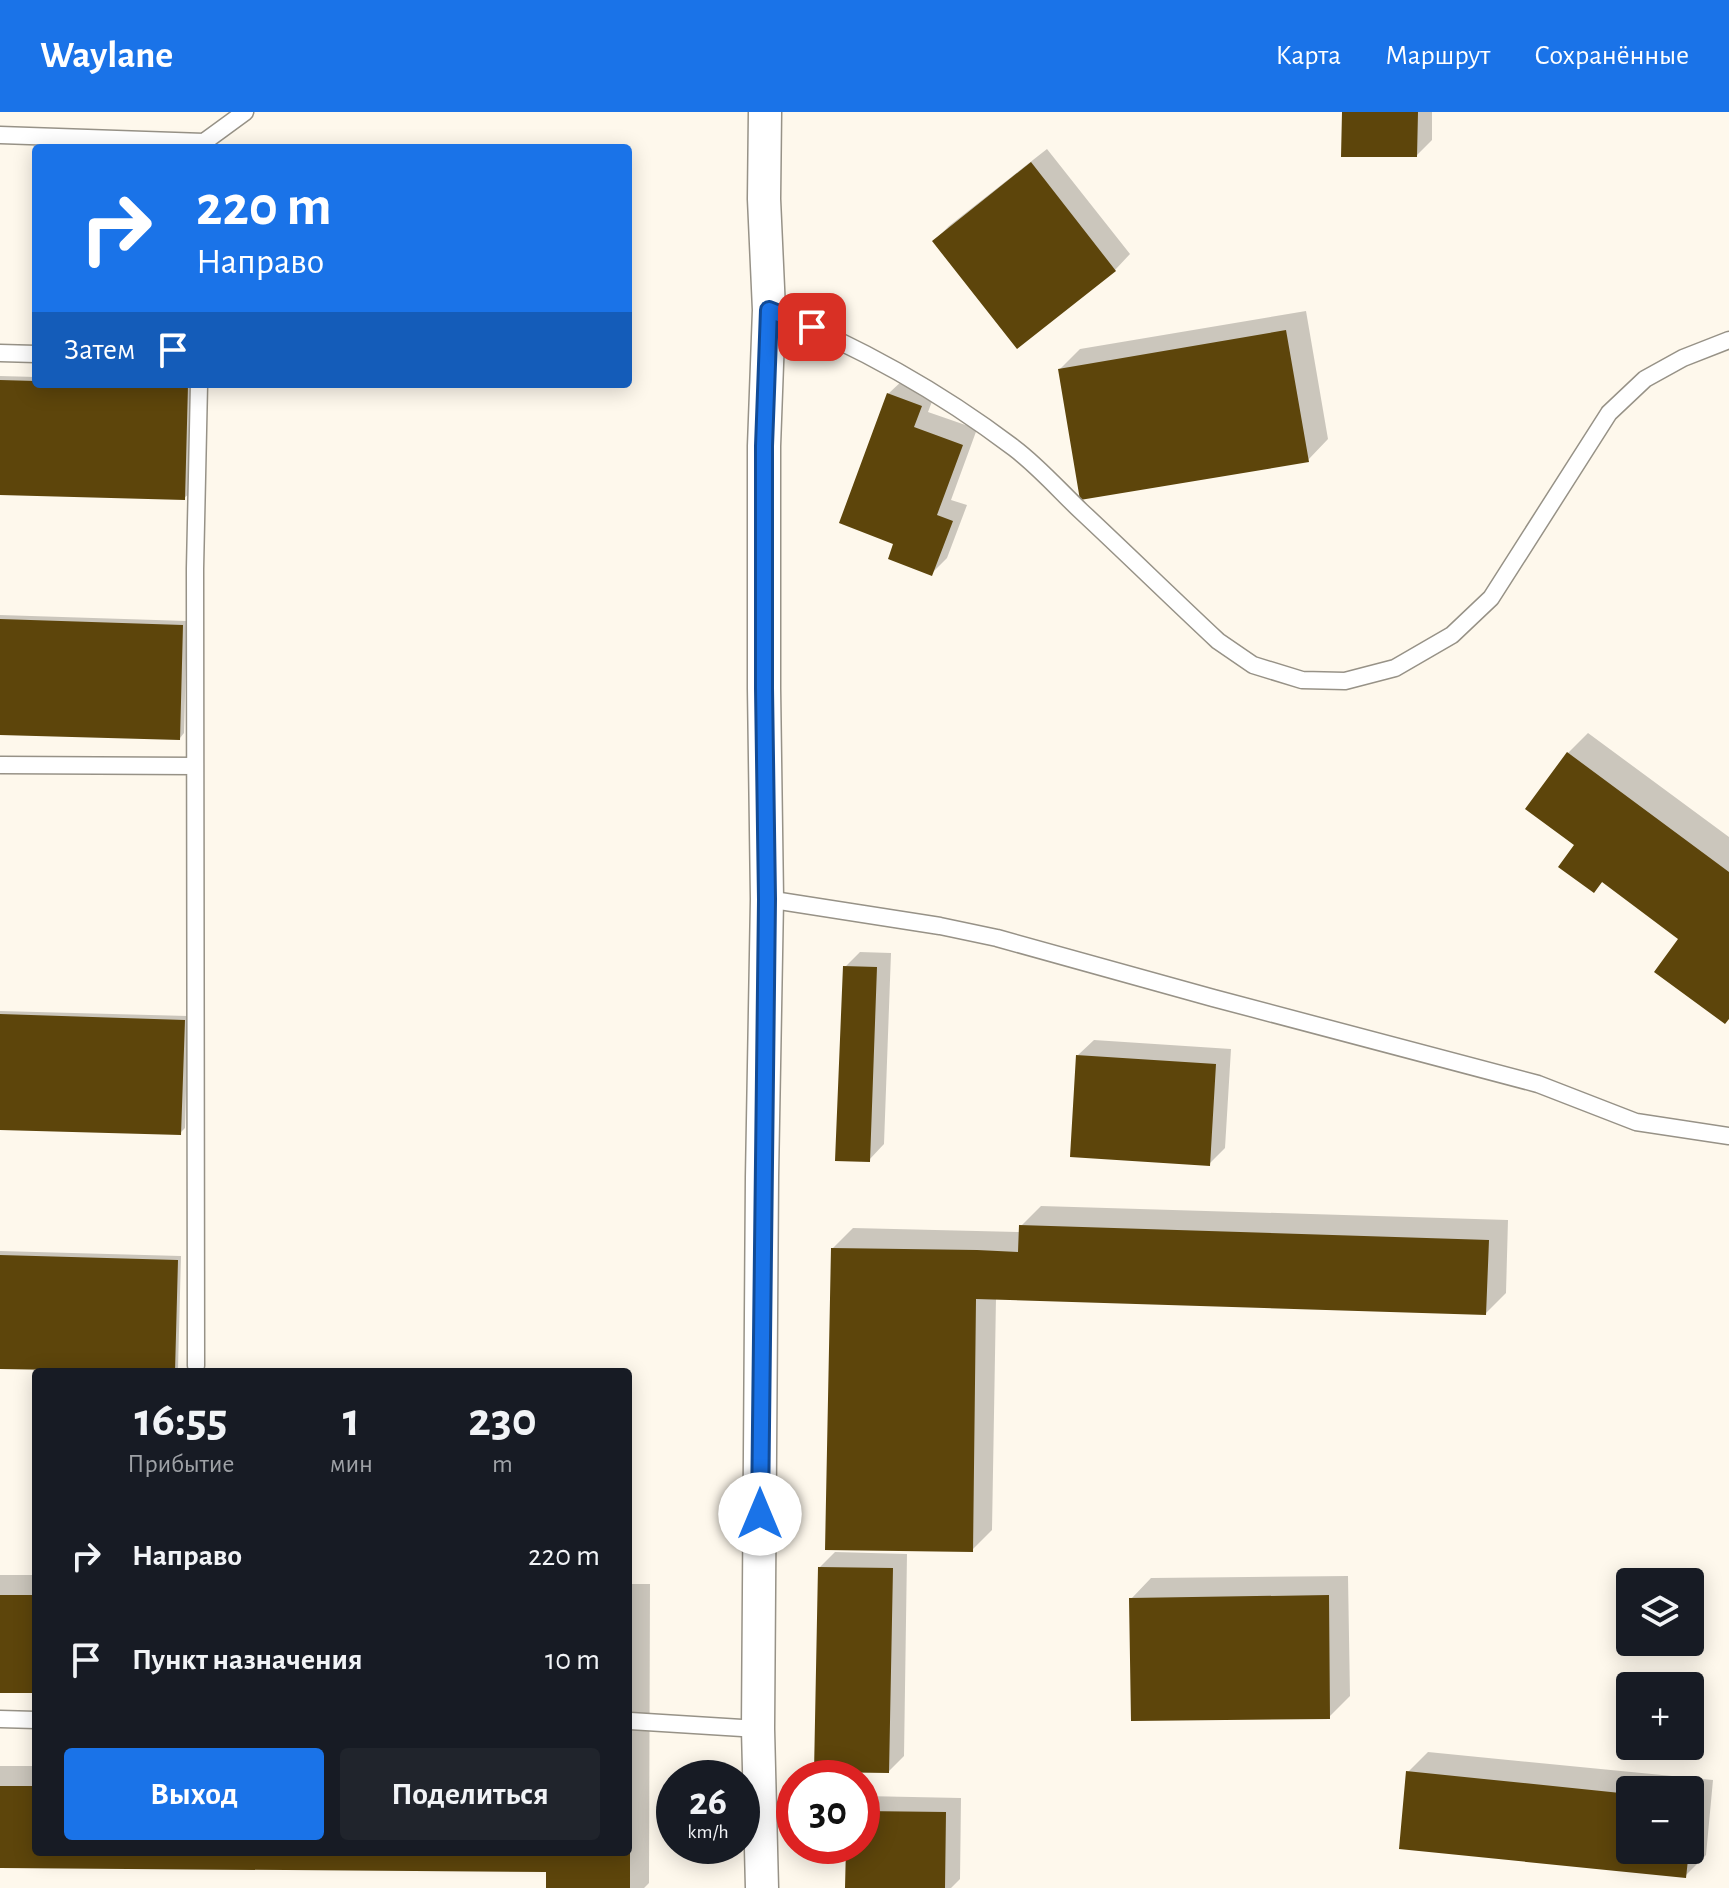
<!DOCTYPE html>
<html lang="ru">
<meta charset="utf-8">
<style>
:root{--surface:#171b24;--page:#20242c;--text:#f1f3f6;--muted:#9ea1a6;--accent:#1a73e8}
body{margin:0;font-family:"Alegreya Sans",sans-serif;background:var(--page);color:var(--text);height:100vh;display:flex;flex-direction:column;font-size:30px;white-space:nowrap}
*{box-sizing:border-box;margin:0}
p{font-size:26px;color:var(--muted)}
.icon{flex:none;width:44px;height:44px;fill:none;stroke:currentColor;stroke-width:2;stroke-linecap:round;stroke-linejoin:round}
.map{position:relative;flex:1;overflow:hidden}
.sheet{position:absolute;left:32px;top:1256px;width:600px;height:488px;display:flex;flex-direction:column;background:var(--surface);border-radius:8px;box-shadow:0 4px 20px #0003}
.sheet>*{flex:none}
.guide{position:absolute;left:32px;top:32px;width:600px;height:244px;border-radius:8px;box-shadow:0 4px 20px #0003;background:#1a73e8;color:#fff;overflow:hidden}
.tools{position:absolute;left:1616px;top:1456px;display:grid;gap:16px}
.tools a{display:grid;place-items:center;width:88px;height:88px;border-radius:8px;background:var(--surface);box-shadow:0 4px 20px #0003;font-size:40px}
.speed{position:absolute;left:656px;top:1648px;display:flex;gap:16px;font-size:40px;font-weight:700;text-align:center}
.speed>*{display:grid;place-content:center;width:104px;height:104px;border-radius:50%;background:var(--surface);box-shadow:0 4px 20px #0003;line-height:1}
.speed small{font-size:20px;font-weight:400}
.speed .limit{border:12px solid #d22;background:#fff;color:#111}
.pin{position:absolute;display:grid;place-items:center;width:68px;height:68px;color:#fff;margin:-34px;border-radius:16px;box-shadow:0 4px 12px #0006}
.me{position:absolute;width:88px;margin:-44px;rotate:0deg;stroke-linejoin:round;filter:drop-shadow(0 0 6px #0008)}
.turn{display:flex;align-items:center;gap:28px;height:168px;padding:0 32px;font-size:36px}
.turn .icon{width:104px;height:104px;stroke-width:2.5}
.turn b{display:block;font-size:56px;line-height:68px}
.then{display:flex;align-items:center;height:76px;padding:0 32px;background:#0003;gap:16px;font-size:30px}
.eta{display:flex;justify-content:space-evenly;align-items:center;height:136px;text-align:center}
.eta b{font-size:48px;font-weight:700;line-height:56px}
.primary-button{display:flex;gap:16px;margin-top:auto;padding:16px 32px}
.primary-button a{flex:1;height:92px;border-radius:8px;background:var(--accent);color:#fff;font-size:32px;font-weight:700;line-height:92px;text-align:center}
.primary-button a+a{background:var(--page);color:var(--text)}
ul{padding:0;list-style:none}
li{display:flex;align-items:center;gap:24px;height:104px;padding:0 32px}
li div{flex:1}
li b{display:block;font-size:30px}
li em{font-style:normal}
header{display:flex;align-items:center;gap:48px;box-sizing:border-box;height:112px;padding:0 40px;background:var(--accent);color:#fff}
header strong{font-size:38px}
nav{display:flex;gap:44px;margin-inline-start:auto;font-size:28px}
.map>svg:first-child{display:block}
.shadow{fill:#0003;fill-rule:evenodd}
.building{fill:#5d450b}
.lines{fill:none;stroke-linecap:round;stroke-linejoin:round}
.service-casing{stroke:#979287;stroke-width:19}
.minor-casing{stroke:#979287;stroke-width:35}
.service{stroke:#fff;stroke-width:16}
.minor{stroke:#fff;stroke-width:32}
.route-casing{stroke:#114b97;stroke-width:20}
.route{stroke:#1a73e8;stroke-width:14}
</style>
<header>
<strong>Waylane</strong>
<nav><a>Карта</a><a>Маршрут</a><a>Сохранённые</a></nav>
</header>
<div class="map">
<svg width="1729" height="1776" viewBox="0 0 1729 1776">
<rect width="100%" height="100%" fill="#fef8ec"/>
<!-- shadow -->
<path class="shadow" d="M1344 0H1432V28L1417 43Z
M1047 37 1130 142 1115 158 934 129 949 114Z
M1306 199 1328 327 1308 348 1060 257 1080 237Z
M0 264 36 265V272H191L189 382 184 386 0 381Z
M904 267 936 279 928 300 977 317 951 388 967 393 947 446 932 461 896 431 888 282Z
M0 503 187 509 184 621 180 626 0 621Z
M1588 621 1729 725V905L1681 826 1603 769 1594 779 1577 733 1568 641Z
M860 840 891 841 884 1032 869 1048 845 855Z
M0 899 188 904 185 1016 180 1021 0 1016Z
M1094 928 1231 937 1225 1036 1210 1051 1078 943Z
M1041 1094 1508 1108 1506 1181 1486 1201 996 1186 992 1418 972 1438 833 1136 853 1116 1021 1120V1114Z
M0 1139 181 1144 178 1256 174 1260H159L0 1255Z
M835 1440 907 1442 904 1644 889 1659 819 1456Z
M0 1463H36V1579H0Z
M1348 1464 1350 1584 1329 1605 1131 1487 1151 1466Z
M628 1472H650L649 1771 644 1776H548V1758L0 1754V1654H36V1740H628Z
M1428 1640 1713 1668 1706 1743 1685 1764 1408 1660ZM1630 1678H1690V1738H1630Z
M864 1684 961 1686 960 1767 951 1776H847L848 1734H862V1686Z"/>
<!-- building -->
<path class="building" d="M1342 0H1418L1417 45H1341Z
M1031 50 1116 159 1017 237 932 129Z
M1286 218 1309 350 1080 388 1058 257Z
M0 268 36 269V272L188 273 185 388 0 383Z
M887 281 922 294 914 315 963 333 937 403 953 409 932 464 888 447 893 432 839 411Z
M0 507 183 513 180 628 0 623Z
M1567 640 1729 760V907L1725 912 1654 860 1678 827 1602 770 1594 781 1558 755 1574 733 1525 697Z
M843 854 877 855 870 1050 835 1049Z
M0 902 185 908 181 1023 0 1018Z
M1076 943 1216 952 1210 1054 1070 1045Z
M1019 1113 1489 1128 1486 1203 976 1187 973 1440 825 1438 831 1136 977 1138 1018 1140Z
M0 1143 178 1148 175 1260 0 1257Z
M818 1455 893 1456 889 1661 814 1660Z
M0 1483H36V1581H0Z
M1329 1483 1330 1607 1131 1609 1129 1486Z
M1406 1659 1630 1682V1738H1689L1686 1766 1399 1737Z
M0 1674H36V1740H630V1776H546V1760L0 1756Z
M862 1699 946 1700 945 1776H845L846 1734H862Z"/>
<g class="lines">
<defs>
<path id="service" d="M0 23 204 30
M204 36V30L245 0
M769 198C856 233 939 279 1014 336 1038 354 1059 378 1081 399 1127 442 1172 486 1218 529L1253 553 1302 568 1345 569 1395 556 1452 523 1491 486 1609 301 1645 267 1683 246 1729 228
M0 241 36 242
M0 653 195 654
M767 787 940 814 997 826 1213 886 1538 972 1636 1010 1729 1024
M196 1254 195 457 199 272
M0 1607 36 1608
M630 1609 758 1617"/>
<path id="minor" d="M762 1776 758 1617 762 1065 767 787 764 576V334L769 198 764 87 765 0"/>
</defs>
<!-- service casing -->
<use href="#service" class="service-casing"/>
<!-- minor casing -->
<use href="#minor" class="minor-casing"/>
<!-- service -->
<use href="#service" class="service"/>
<!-- minor -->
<use href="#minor" class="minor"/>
</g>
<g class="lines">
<defs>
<path id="route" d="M760 1402 767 787 764 576V334L769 198 812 215"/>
</defs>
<!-- route casing -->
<use href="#route" class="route-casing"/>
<!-- route -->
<use href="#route" class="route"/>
</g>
</svg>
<div class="tools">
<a><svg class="icon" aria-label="layers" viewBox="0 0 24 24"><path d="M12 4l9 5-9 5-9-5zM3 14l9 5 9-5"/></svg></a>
<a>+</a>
<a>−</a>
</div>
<div class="speed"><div>26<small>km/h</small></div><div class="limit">30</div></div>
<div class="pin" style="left:812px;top:215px;background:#d93025"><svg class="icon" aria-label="arrive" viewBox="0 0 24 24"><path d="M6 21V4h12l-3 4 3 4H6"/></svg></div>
<svg class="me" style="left:760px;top:1402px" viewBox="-20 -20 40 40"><circle r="19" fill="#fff"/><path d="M0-13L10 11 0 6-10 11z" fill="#1a73e8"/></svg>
<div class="guide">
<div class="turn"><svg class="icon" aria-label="right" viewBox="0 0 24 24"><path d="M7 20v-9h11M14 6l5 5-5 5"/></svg><div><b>220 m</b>Направо</div></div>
<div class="then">Затем<svg class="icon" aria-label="arrive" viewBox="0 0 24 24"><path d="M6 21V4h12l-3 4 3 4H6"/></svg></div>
</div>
<section class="sheet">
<div class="eta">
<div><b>16:55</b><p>Прибытие</p></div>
<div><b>1</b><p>мин</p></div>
<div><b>230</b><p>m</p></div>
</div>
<ul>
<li><svg class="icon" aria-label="right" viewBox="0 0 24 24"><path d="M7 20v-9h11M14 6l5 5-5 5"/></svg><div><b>Направо</b></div><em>220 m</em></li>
<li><svg class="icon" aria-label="arrive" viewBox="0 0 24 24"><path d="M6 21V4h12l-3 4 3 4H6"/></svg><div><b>Пункт назначения</b></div><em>10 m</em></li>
</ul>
<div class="primary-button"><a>Выход</a><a>Поделиться</a></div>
</section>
</div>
